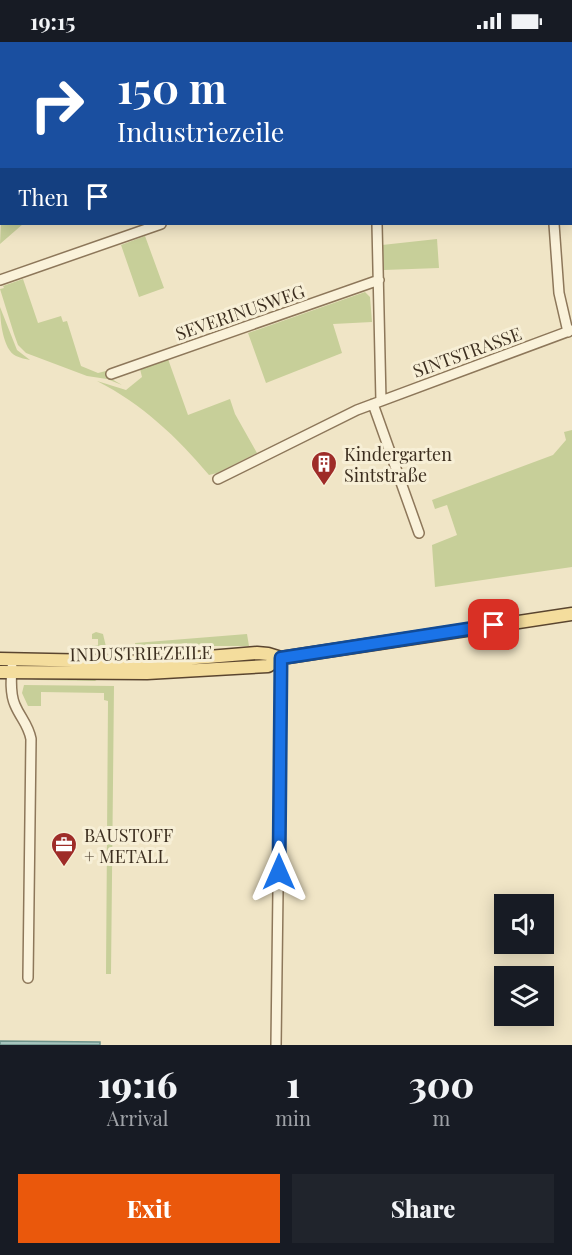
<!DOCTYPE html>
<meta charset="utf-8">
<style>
:root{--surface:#171b24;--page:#20242c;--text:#f1f3f6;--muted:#9ea1a6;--accent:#ea580c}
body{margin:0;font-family:"Playfair Display",serif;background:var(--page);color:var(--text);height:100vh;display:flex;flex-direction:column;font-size:22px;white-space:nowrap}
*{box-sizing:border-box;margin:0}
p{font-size:20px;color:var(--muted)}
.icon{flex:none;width:33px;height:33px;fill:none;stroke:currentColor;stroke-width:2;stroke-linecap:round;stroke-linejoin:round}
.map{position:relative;height:1003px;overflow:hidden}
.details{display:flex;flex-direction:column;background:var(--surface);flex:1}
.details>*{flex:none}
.guide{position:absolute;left:0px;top:0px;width:573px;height:183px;box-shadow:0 3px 15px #0003;background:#1a4fa0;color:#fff;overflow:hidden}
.fabs{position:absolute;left:494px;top:852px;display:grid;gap:12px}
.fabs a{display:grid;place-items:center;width:60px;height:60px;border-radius:0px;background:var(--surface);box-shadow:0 3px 15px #0003;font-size:30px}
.pin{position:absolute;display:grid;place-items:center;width:51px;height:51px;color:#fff;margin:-26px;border-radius:12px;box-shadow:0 3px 9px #0006}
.me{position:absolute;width:66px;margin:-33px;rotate:0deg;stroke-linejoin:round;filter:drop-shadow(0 0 4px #0008)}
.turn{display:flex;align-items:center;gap:21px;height:126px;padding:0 18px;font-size:27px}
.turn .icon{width:78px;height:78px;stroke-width:2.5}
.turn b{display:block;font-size:42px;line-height:51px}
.then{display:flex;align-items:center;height:57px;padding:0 18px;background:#0003;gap:12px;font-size:22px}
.eta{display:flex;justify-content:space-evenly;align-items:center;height:102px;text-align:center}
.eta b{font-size:36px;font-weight:800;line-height:42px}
.button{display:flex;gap:12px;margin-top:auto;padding:12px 18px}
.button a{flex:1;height:69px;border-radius:0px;background:var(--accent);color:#fff;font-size:24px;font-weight:800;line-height:69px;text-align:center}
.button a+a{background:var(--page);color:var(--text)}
.status{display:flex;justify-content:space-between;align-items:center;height:42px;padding:0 30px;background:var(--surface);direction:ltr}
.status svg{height:16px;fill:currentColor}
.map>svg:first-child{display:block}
.green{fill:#c7cf99}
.water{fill:#a7c4bd;stroke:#6d938b;stroke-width:1.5}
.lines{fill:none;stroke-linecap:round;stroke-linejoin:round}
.minor-casing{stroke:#8d775a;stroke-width:12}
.major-casing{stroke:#5a452f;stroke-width:15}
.highway-casing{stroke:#5a452f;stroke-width:16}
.minor{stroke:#faf2da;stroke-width:9}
.major{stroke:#f4dd9d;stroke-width:12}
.highway{stroke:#e2aa54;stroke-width:14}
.route-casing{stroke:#114b97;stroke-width:15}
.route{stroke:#1a73e8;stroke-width:10}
.labels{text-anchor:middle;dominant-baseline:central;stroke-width:6;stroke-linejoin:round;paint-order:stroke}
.street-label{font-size:18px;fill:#3c2e1f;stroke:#f7efd6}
.poi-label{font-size:18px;fill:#3c2e1f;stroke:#f7efd6;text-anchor:start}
</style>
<div class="status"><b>19:15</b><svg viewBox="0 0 49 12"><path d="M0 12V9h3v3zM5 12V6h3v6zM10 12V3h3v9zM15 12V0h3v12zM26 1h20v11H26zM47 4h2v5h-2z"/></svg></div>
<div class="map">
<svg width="572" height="1003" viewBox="0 0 572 1003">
<rect width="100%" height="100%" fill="#f0e5c6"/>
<!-- green -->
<path class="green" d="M1 180 2 182H23L0 202Z
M145 194 164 246 139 255 121 203Z
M437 197 439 226 384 228 383 225 382 203Z
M23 237 38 281 61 274 63 280 67 279 81 324 98 331 106 329 110 336 122 343 107 337 87 334 26 311 18 303 14 292 0 247 4 246 3 244Z
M365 250 370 255 372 280 333 282 342 311 266 341 248 291Z
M0 265 17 308 30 318C26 317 20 316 16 314 3 308 0 278 0 265Z
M168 317 188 373 230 357 235 372 257 411 217 431 209 433C177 395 142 362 97 339L126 348 142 335 140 327Z
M572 388V525L435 545 432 503 457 493 447 463 435 467 432 458 553 413 566 398 564 390Z
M96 590 103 592 107 609H93L92 603H98V597H92V592Z
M247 592 249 604H187V601L180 602V605C165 605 151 610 136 609L135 601Z
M32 634 98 636V637L95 639 38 638 32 637Z
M24 643 114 644 111 932H106L108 659 104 658V651L41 650V664H28L22 651Z"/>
<!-- water -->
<path class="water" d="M0 999 100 1000V1003H0Z"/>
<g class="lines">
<defs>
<path id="minor" d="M383 0 384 2
M571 0V2
M345 2 349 0
M0 9 2 16
M377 182 381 359
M554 182 559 251 568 290
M0 238 161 182
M111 332 379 238
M373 362 419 491
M218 437 357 368 572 288
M12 625C11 637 10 652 15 663 21 677 28 682 31 697L28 936
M276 1003 281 616"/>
<path id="major" d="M0 617 148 620 257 611 268 612 281 616
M0 630 147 631 268 624 281 616 572 572"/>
<path id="highway" d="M405 2 409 0
M459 2 462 0
M0 160 2 159
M0 174H2"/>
</defs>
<!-- minor casing -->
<use href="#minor" class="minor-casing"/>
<!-- major casing -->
<use href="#major" class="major-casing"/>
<!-- highway casing -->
<use href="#highway" class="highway-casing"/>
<!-- minor -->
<use href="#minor" class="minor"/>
<!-- major -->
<use href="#major" class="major"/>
<!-- highway -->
<use href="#highway" class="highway"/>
</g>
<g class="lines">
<defs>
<path id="route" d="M279 830 281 616 494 583"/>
</defs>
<!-- route casing -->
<use href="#route" class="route-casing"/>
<!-- route -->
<use href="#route" class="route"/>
</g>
<!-- icons -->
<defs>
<symbol id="building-pin" viewBox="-11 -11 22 30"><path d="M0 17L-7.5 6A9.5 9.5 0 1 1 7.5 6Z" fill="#9e2c28" stroke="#f7efd6"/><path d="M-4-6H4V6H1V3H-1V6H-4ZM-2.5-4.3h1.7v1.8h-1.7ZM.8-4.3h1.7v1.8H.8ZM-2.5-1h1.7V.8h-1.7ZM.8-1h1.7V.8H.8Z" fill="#fff"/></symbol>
<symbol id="office-pin" viewBox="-11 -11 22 30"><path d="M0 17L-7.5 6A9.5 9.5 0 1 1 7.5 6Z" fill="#9e2c28" stroke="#f7efd6"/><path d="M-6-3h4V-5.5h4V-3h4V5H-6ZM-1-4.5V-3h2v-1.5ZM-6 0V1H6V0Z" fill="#fff"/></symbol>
</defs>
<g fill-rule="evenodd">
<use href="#building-pin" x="309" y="407" width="30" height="40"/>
<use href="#office-pin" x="49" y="788" width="30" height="40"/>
</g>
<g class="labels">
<!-- street labels -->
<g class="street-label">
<text transform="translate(240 270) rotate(-19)">SEVERINUSWEG</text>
<text transform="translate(467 310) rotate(-20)">SINTSTRASSE</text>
<text transform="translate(141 611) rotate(-1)">INDUSTRIEZEILE</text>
</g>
<!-- poi labels -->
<g class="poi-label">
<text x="344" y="412">Kindergarten<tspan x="344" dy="21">Sintstraße</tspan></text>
<text x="84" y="793">BAUSTOFF<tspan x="84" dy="21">+ METALL</tspan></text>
</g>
</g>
</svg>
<div class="fabs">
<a><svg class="icon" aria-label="sound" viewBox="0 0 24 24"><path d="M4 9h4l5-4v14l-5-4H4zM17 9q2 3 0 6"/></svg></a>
<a><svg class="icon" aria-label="layers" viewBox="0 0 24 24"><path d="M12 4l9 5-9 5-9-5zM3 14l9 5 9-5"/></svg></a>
</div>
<div class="pin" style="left:494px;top:583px;background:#d93025"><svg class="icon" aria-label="arrive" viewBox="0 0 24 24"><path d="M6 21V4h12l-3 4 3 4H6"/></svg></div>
<svg class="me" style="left:279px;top:830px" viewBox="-20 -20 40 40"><path d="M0-17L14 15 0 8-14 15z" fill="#1a73e8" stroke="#fff" stroke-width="4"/></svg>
<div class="guide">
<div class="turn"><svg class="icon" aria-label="right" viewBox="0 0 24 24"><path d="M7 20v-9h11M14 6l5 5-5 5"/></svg><div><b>150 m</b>Industriezeile</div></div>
<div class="then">Then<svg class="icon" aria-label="arrive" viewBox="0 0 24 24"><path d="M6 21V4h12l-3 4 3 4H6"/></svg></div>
</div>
</div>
<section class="details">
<div class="eta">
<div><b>19:16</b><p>Arrival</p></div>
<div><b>1</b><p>min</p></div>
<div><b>300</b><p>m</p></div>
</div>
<div class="button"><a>Exit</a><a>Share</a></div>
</section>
